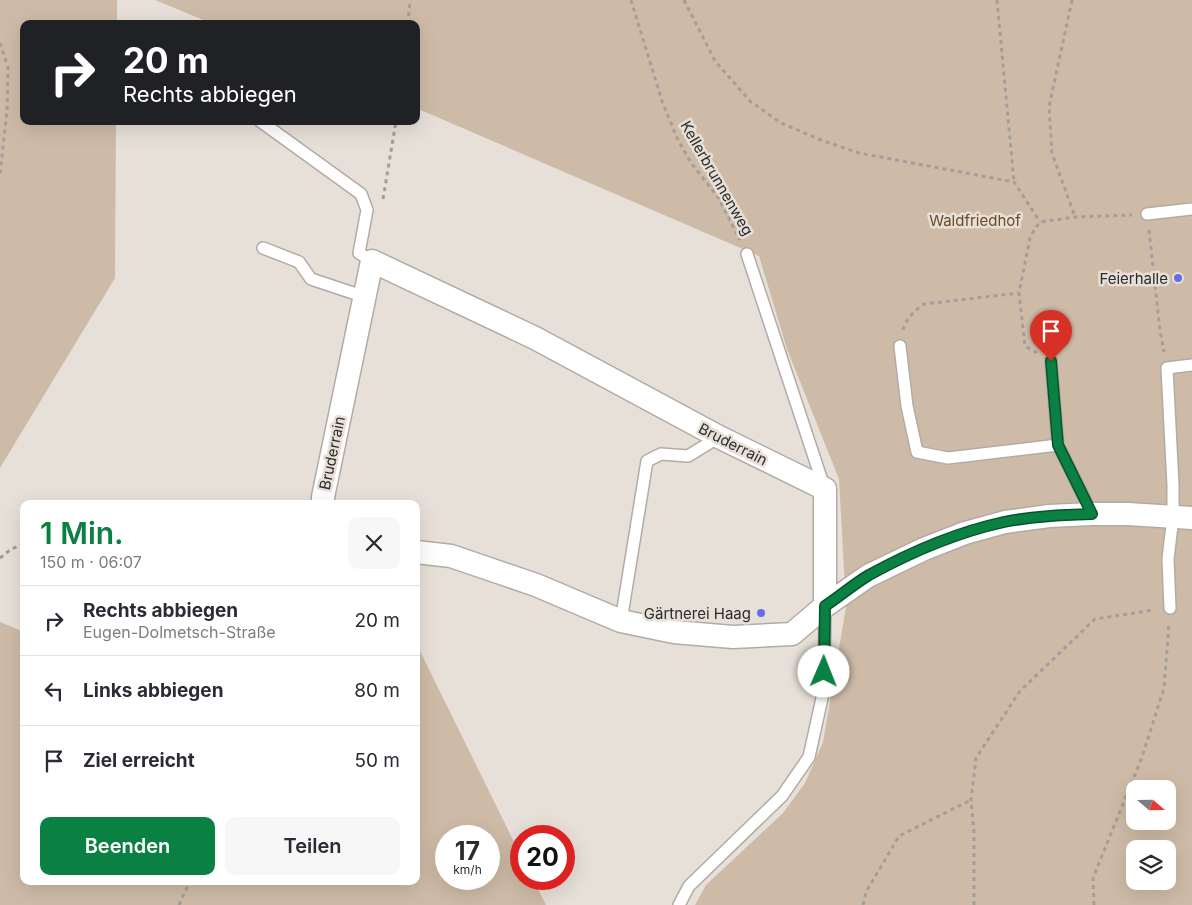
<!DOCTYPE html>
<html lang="de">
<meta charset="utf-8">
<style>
:root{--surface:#fff;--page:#f7f7f7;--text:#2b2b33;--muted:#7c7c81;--line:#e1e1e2;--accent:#0b8043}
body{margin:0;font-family:Inter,sans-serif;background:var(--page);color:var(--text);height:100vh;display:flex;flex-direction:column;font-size:19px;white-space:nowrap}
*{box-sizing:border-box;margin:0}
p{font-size:16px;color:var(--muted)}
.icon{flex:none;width:28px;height:28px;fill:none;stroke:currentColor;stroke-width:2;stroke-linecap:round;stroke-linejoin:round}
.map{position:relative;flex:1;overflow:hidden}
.panel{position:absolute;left:20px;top:500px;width:400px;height:385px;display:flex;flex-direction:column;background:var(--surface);border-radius:10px;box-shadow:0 5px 20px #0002}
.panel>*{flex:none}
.hud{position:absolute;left:20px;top:20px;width:400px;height:105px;border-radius:10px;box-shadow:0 5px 20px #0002;background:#202124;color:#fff;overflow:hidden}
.needle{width:32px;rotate:110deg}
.controls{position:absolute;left:1126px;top:780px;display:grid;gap:10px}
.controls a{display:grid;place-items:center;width:50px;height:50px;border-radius:10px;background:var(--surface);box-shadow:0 5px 20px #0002;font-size:25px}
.speed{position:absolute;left:435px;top:825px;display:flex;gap:10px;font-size:25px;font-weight:700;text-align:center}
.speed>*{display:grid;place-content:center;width:65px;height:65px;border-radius:50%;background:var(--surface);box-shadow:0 5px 20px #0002;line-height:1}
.speed small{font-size:12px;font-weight:400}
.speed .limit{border:8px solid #d22;background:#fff;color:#111}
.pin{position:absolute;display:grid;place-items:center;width:42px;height:42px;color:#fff;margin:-51px -21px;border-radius:50% 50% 50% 0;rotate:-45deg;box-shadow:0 0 5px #0007}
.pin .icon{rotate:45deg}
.me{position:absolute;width:55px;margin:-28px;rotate:1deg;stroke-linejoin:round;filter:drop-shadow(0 0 4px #0008)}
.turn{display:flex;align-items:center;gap:18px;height:105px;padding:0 20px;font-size:22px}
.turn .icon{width:65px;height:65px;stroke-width:2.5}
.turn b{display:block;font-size:35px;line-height:42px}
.round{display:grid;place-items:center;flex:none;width:52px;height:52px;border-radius:10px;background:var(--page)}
.head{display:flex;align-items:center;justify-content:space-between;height:85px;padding:0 20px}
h1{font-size:30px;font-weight:600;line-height:38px;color:var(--accent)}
.primary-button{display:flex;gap:10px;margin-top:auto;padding:10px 20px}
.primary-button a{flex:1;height:58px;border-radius:10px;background:var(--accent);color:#fff;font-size:20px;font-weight:600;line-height:58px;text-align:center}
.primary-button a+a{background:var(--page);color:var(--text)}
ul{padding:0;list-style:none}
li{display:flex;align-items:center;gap:15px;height:70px;padding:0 20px;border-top:1px solid var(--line)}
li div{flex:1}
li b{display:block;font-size:19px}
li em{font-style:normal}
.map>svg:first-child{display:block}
.green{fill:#cebba7;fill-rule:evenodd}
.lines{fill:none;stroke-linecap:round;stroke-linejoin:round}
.service-casing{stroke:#b2aba4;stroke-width:14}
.minor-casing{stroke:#b2aba4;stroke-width:25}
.path{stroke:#a39e98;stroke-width:3;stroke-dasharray:4 4;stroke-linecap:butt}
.service{stroke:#fff;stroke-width:11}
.minor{stroke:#fff;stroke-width:22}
.route-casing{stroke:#07532c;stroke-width:12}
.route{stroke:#0b8043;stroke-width:9}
.poi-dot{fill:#666de6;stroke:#e7e0d9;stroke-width:2}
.labels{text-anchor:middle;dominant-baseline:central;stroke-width:5;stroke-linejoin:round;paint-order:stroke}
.street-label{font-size:15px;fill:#2d2b28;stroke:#e7e0d9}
.park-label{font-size:15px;fill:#6d4921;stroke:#e7e0d9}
.poi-label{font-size:15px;fill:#2d2b28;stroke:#e7e0d9;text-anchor:end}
</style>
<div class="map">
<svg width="1192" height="905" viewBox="0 0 1192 905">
<rect width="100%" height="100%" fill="#e7e0d9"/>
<!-- green -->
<path class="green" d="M0 0H117V24H24V121H116L115 278 0 468Z
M155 0H1192V905H695L706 885 783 813 805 783 823 742 846 607 839 479 787 349 759 256 416 108V24H213ZM1135 789H1168V821H1135ZM1135 849H1168V881H1135Z
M0 622 24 632V881H416V643L521 856V879H533L546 905H0ZM489 836V879H446V836Z"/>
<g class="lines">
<defs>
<path id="service" d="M260 121 361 194 367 210 359 253 372 261
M1147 214 1192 209
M263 248 299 262 311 279 365 297
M747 254 824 487
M900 346 907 406 917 452 948 458 1058 445
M1051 361 1058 445 1092 514
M1170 608 1168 559 1173 517V485L1167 368 1192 365
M621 621 647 461 661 454 688 456 719 437
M679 905 689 886 782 796 809 757 824 689 825 606"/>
<path id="minor" d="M323 504V497L372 261 535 338 719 437 825 489V606
M416 552 451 556 536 585 621 621 674 632 733 637 792 634 825 606 868 576 924 549 965 533 1005 522 1049 516 1092 514H1128L1192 518"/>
</defs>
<!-- service casing -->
<use href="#service" class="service-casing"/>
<!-- minor casing -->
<use href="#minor" class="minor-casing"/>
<!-- path -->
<path class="path" d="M631 0 662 101 677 138 691 163 718 197 740 240
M684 0 715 61 750 101 781 123 821 140 859 153 1014 182 1040 222
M997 0 1014 182
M1072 0 1049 107 1052 153 1075 217
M408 24 410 0
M0 43 8 68 7 110 0 175
M383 199 396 121
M1149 230 1160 331 1164 352
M903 330C906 319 915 310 924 304L1019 293
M1037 353 1025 346 1019 293 1030 238 1034 230 1040 222 1075 217 1132 215
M0 558 10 550 24 543
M179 905 190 881
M863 905 866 892 899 836 971 800
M974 905V832L971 800 976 758 1020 691 1095 619 1154 610
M1094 905 1093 878 1142 757 1164 688 1169 624"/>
<!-- service -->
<use href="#service" class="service"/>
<!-- minor -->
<use href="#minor" class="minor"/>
</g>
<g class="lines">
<defs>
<path id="route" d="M824 672 825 606C840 596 854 584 869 575 911 552 958 532 1004 522 1033 516 1063 515 1092 514L1058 445 1051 361"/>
</defs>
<!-- route casing -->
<use href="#route" class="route-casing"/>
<!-- route -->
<use href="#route" class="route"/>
</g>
<!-- markers -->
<g class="poi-dot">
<circle cx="1178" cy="278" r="5"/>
<circle cx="761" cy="613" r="5"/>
</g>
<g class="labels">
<!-- street labels -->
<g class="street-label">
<text transform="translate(717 178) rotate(60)">Kellerbrunnenweg</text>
<text transform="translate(733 444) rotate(27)">Bruderrain</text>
<text transform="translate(332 453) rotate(-78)">Bruderrain</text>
</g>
<!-- park labels -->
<g class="park-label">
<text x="975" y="220">Waldfriedhof</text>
</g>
<!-- poi labels -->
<g class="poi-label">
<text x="1168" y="278">Feierhalle</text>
<text x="751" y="613">Gärtnerei Haag</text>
</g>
</g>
</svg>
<div class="controls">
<a><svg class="needle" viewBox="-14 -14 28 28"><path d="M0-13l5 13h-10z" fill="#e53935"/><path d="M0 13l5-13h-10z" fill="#7c7c81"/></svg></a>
<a><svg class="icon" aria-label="layers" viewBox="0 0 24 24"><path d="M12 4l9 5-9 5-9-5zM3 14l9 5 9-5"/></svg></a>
</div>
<div class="speed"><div>17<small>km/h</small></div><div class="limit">20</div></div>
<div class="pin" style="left:1051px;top:361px;background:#d93025"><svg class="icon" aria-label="arrive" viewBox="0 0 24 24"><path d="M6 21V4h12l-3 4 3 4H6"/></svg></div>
<svg class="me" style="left:824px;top:672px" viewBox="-20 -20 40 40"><circle r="19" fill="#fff"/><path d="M0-13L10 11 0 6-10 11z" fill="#0b8043"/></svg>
<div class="hud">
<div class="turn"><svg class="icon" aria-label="right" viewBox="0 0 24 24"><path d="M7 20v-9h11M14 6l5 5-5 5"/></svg><div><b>20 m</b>Rechts abbiegen</div></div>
</div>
<section class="panel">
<div class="head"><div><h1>1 Min.</h1><p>150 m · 06:07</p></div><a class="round"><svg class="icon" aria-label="close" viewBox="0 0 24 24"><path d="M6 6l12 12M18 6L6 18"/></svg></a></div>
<ul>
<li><svg class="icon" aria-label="right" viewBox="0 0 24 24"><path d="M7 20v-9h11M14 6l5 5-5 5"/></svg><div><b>Rechts abbiegen</b><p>Eugen-Dolmetsch-Straße</p></div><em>20 m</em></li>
<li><svg class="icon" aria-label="left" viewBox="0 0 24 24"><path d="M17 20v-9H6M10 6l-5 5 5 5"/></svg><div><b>Links abbiegen</b></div><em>80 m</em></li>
<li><svg class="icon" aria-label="arrive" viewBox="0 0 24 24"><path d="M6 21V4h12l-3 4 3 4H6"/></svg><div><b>Ziel erreicht</b></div><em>50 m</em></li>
</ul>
<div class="primary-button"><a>Beenden</a><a>Teilen</a></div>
</section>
</div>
